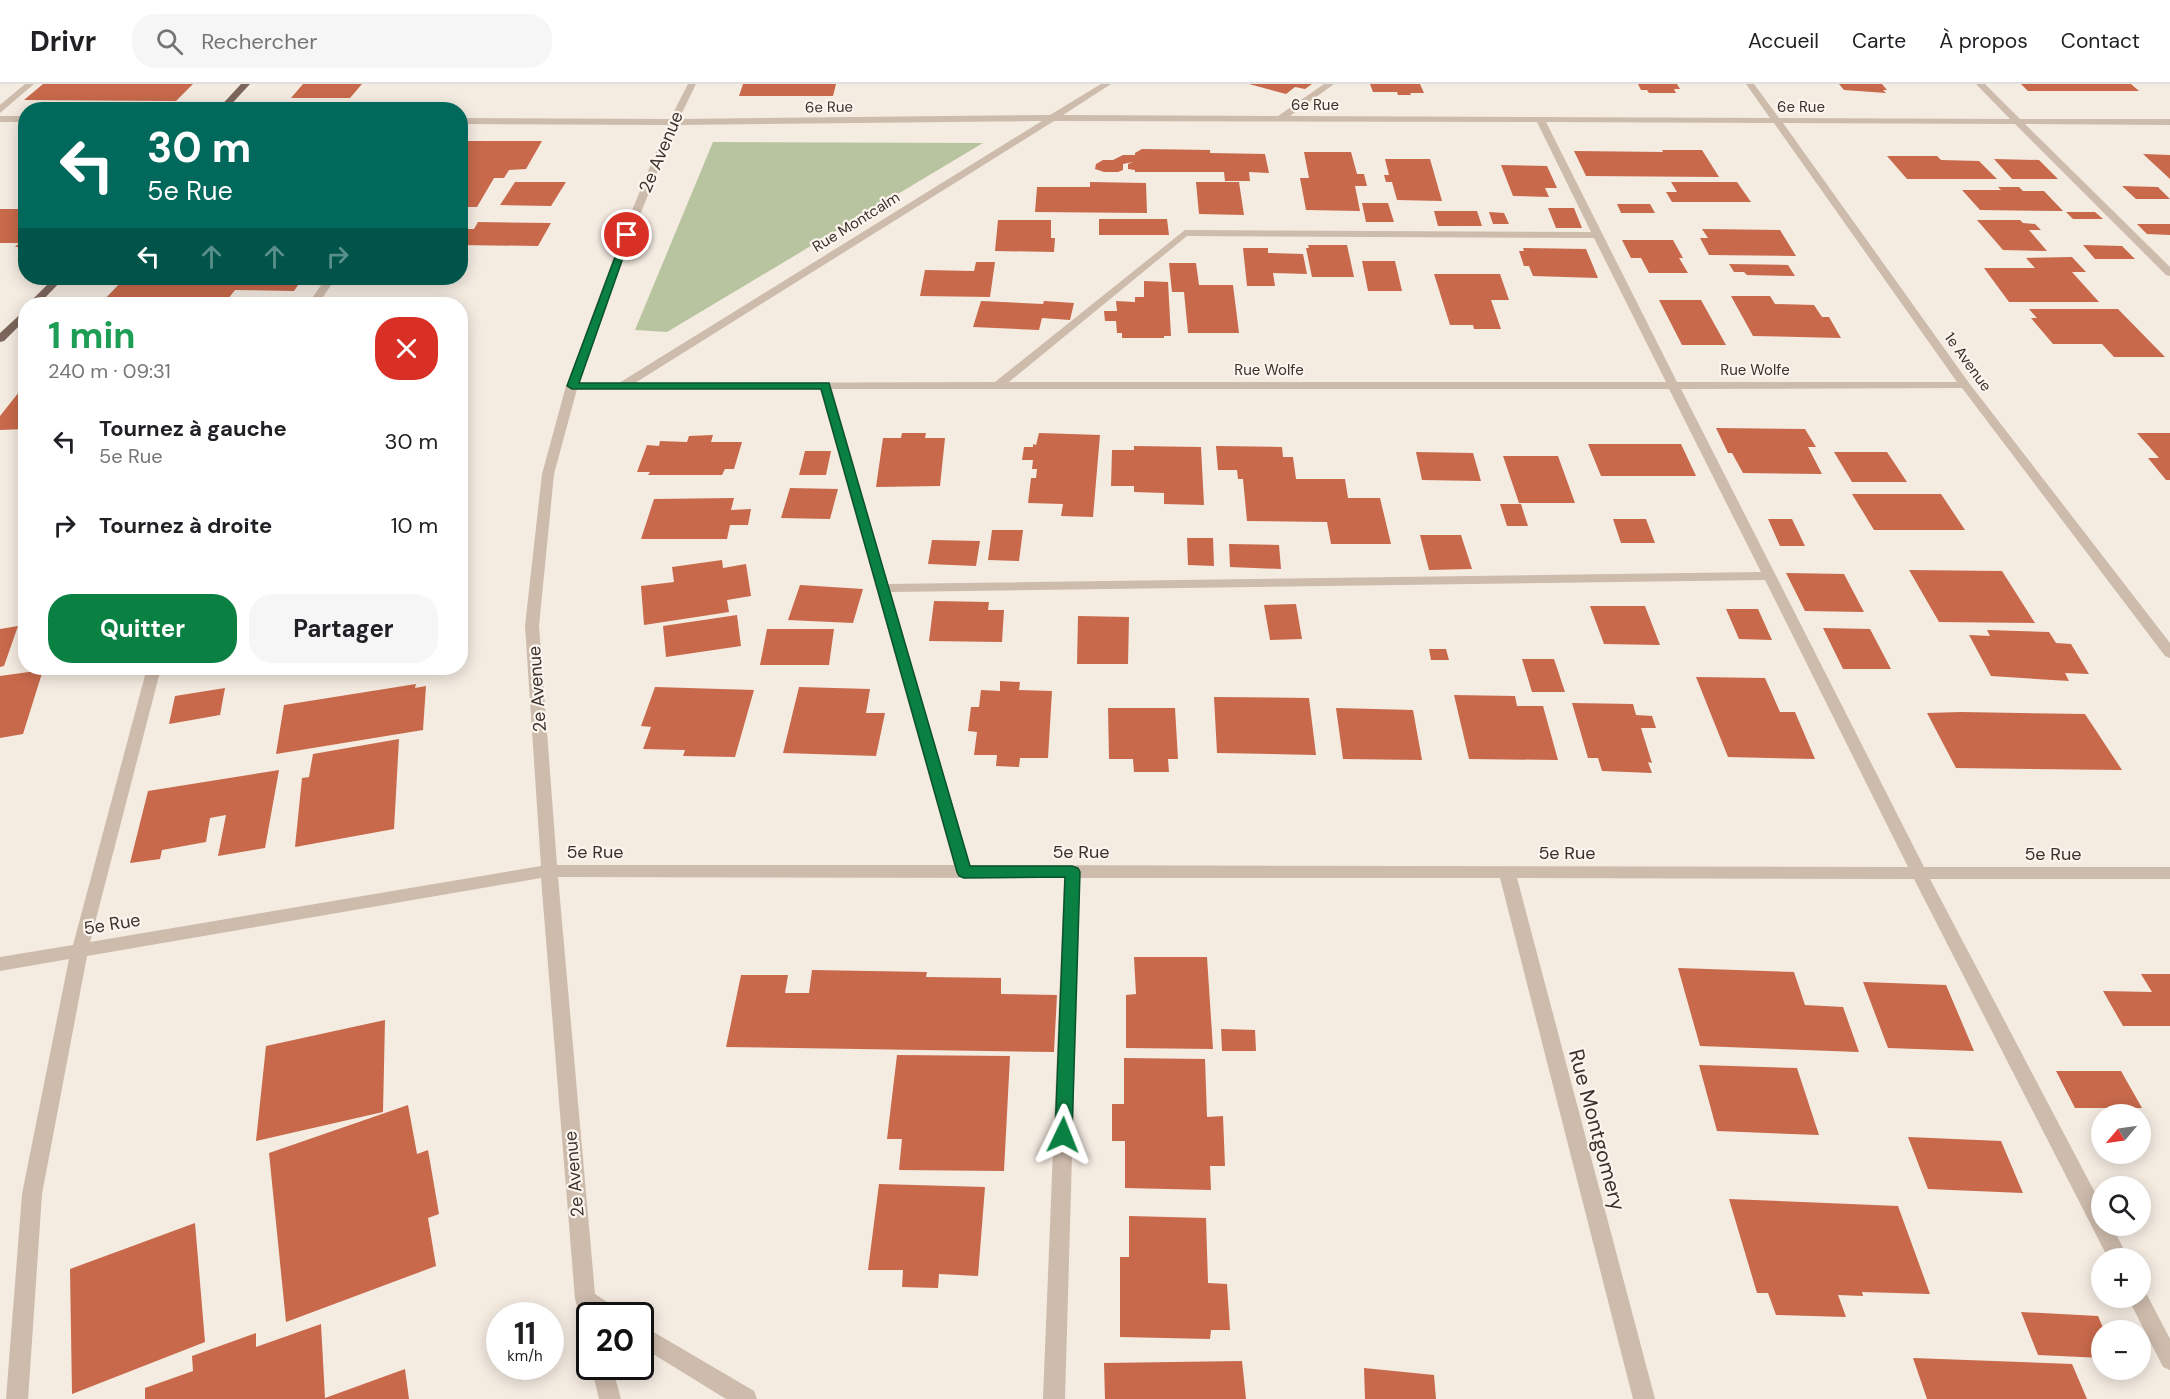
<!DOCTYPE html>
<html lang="fr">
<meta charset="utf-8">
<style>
:root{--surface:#fff;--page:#f6f6f6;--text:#202124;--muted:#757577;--line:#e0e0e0;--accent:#0b8043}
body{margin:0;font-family:"DM Sans",sans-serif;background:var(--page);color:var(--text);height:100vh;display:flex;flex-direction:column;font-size:22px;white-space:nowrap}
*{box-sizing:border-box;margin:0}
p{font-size:20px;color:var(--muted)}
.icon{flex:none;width:33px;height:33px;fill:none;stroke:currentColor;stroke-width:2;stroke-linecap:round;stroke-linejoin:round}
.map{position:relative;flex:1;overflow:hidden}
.side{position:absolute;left:18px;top:213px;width:450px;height:378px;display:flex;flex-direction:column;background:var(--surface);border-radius:24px;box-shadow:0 3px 15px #0003}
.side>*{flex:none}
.guide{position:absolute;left:18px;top:18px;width:450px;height:183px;border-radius:24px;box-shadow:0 3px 15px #0003;background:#00695c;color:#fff;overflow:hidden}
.needle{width:39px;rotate:241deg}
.fabs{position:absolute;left:2091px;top:1020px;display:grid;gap:12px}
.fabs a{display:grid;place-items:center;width:60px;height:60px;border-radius:50%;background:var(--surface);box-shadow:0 3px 15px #0003;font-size:30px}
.speed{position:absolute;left:486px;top:1218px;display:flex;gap:12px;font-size:30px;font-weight:700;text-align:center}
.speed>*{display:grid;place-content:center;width:78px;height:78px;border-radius:50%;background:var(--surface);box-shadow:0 3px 15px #0003;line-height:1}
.speed small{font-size:15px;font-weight:400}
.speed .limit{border:3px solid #111;border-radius:9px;background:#fff;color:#111}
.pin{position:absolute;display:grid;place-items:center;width:51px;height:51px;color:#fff;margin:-26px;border:3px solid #fff;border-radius:50%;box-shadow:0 2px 6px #0007}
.me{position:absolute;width:66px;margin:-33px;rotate:2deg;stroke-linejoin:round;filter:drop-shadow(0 0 4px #0008)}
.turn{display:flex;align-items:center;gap:21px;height:126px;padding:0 30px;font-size:27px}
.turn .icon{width:78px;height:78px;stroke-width:2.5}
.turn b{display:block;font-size:42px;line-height:51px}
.lanes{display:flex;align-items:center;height:57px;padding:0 30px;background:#0003;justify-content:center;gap:30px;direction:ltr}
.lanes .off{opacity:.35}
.round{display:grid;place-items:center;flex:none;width:63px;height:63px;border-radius:24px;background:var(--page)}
.headline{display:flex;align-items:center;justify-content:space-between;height:102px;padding:0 30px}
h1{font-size:36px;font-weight:700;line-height:45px;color:#1e9e55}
.primary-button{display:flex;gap:12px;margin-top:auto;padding:12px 30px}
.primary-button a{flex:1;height:69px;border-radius:24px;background:var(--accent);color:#fff;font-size:24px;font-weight:700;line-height:69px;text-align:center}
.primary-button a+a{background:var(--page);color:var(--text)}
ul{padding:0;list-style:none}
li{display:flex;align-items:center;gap:18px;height:84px;padding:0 30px}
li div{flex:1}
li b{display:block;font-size:22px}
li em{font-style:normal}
header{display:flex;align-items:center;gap:36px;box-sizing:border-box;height:84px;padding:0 30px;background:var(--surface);border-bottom:2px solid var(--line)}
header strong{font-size:28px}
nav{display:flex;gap:33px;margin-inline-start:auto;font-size:21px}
.search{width:420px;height:54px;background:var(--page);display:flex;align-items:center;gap:15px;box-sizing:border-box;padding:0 21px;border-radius:24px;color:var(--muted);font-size:22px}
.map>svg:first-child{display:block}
.green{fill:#b8c4a0}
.building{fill:#c8694b}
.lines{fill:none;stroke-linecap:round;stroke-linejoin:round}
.minor{fill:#cdbbac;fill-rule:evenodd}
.major{fill:#7d675c;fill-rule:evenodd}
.route{fill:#0b8043;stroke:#07532c;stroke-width:1.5}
.labels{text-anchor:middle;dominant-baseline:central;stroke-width:4.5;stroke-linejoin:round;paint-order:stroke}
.far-street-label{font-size:15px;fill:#3b302b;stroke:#fbf5ee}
.street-label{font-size:18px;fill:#3b302b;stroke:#fbf5ee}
.near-street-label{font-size:21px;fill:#3b302b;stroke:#fbf5ee}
</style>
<header>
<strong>Drivr</strong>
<div class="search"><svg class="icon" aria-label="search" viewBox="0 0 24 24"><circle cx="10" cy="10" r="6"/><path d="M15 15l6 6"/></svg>Rechercher</div>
<nav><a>Accueil</a><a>Carte</a><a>À propos</a><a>Contact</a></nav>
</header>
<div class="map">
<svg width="2170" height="1315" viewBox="0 0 2170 1315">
<rect width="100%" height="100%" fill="#f4ebe1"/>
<!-- green -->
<path class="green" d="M713 58 983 59 667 248 635 246Z"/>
<!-- building -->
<path class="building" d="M43 0H193L176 17 24 16Z
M303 0H362L350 14H291Z
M743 0H836L833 12H739Z
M1249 0H1312L1305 5 1295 3 1286 10Z
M1370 0H1420L1424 9H1410L1411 11H1398L1397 8H1373Z
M1638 0H1677L1680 5H1674L1676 9H1649L1647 6H1641Z
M1839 0H1882L1887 6H1883L1886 9 1844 6Z
M2021 0H2131L2139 7H2028Z
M460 57H542L526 85 509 86 504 94H494L477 123H460Z
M1142 65 1210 66V69L1265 70 1269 89 1249 88 1250 97H1225L1224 88H1135V86L1128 85V80L1133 78 1123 80V86L1118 88H1104L1095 85 1096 80 1103 76H1113L1123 71H1135V69Z
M1662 66H1702L1719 93 1586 92 1574 67 1663 68Z
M1304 68H1351L1357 90H1364L1367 102H1355L1360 127 1306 126 1300 94H1309Z
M2143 70 2170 71V95Z
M1887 72H1937L1941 76 1979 77 1997 95H1907Z
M1385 75H1430L1442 117 1397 116 1392 98H1386L1384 91H1389Z
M1994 75 2039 76 2058 95H2012Z
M1501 81 1547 82 1557 104H1545L1549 113 1513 112Z
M515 98H566L551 122 500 121Z
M1090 98 1146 99 1147 129 1035 128 1037 103H1090Z
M1196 98H1239L1244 131 1199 130Z
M1671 98H1737L1751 118H1672L1666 108H1677Z
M2122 102 2158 103 2170 115H2136Z
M1998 103H2019L2023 107H2044L2063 127 1980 126 1962 106H2001Z
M1362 119H1388L1394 138H1366Z
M1617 120H1650L1655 129H1621Z
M1548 124H1574L1582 144H1556Z
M0 125H26V163H15L19 159H0Z
M1434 127H1477L1482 142H1438Z
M1489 128 1504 129 1509 140H1493Z
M2066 128H2095L2103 135H2073Z
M1099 135H1167L1169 151H1099Z
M998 136H1051V154H1055L1054 168 995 167Z
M1977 136H2020L2023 139 2035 140 2041 146H2029L2047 167 2003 166Z
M478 138 551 139 538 162 460 161V145H474Z
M2137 140H2170V151L2147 150Z
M1702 145 1780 146 1796 172 1709 171 1700 154H1708Z
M1622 156H1673L1683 174H1679L1688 189H1649L1641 174H1631Z
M1308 161H1347L1354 193H1312L1306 164H1309Z
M2083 161 2122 162 2135 175H2095Z
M1243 164H1268V169L1303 170 1307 190 1273 189 1275 202H1247Z
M1523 164 1586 165 1598 194 1533 192 1529 182H1524L1519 167H1524Z
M2072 173 2086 188H2072L2099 218H2009L1984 184H2035L2026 174Z
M1362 177H1395L1402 207H1368Z
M976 178H995L990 213 920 212 925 186 974 187Z
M1169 179H1196L1199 201H1233L1239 249H1188L1184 208H1172Z
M1729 180 1788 181 1795 192 1747 191 1744 188H1734Z
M1434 190H1500L1509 216H1491L1501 245H1474L1473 241H1450Z
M125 194H303L294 207 235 206 224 220H100Z
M1144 197 1168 198 1171 252H1164V254H1122V249H1117L1116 237H1105L1104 227H1117L1116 217 1135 218V213H1144Z
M1731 212H1770L1775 220 1814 221 1822 233H1829L1841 254 1753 252Z
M1659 216H1701L1726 261H1682Z
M981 217 1043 220 1044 217 1074 219 1070 236 1042 234 1039 246 973 243Z
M2029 225H2118L2165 273H2114L2102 260H2053L2031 234H2037Z
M23 303H26V345L0 346V332Z
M1716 344 1805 345 1816 363H1808L1822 390 1743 389 1732 369H1728Z
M902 349H926L925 354H945L940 402 876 403 883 354H901Z
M1039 349 1100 351 1093 433 1061 432 1063 420 1028 419 1031 394H1036L1037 385H1032L1033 376H1022L1024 363H1033V360L1036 361Z
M2137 349H2170V396H2166L2148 374H2159Z
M713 351 711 358H742L734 385H725L722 391H648L650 388H637L647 361 659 362 660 357 687 358 689 352Z
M1588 360H1681L1696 392H1601Z
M1134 362 1201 363 1204 421 1164 420V409L1134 408V402H1111L1112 366H1134Z
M1216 362 1282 363 1283 373H1293L1296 395H1345L1348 414H1380L1391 460H1331L1327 438 1247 437 1243 395H1238L1237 386H1218Z
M805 367H831L826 391H799Z
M1416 368 1473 369 1481 397 1422 396Z
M1834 368H1887L1907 398H1852Z
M1503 372H1558L1575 419H1519Z
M790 404 838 405 830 435 781 434Z
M1852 410H1941L1965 446H1874Z
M734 414 731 426 751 425 748 441H730L727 455H641L654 415Z
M1500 420H1521L1528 442H1507Z
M1613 435H1646L1655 459H1621Z
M1768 435H1792L1805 462H1780Z
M992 446H1023L1019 477 988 476Z
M1420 451H1461L1472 485 1429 486Z
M1187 454H1213L1214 482 1188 481Z
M932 456 980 457 976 482 928 480Z
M1229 460 1279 461 1281 485 1230 483Z
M722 476 723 484 746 480 751 512 727 516 729 528 644 541 641 502 674 498 672 483Z
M1909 486 2002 487 2035 539 1939 538Z
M1786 489 1844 490 1864 528 1805 527Z
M800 501 863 505 853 539 788 536Z
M934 517 989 518 988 526H1004L1002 558 929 557Z
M1296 520 1302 555 1270 556 1264 521Z
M1590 522H1645L1660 561 1604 560Z
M1726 525H1758L1772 556 1739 555Z
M737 531 741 562 666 573 663 542Z
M1078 532 1129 533 1128 580H1077Z
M18 542 4 582 0 583V545Z
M1823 544 1870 545 1891 585H1843Z
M767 545H834L829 581H760Z
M1987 546 2049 548 2056 559 2071 560 2089 590 2065 589 2069 597 1991 592 1969 551 1990 552Z
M1429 565H1446L1449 576H1431Z
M1522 575H1554L1565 608H1532Z
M43 586 23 650 0 654V592Z
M1696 593 1765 594 1780 628H1795L1815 675 1728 673Z
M1000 597 1020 598 1019 606 1052 607 1048 674H1020L1019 683 996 682 997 671H974L977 648 968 647 971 623H979L981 606 1000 607Z
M416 600 415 604 426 602 423 646 276 670 284 621Z
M655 603 754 606 735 673 683 672 685 666 643 665 651 643 641 642Z
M799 603 870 605 866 629H885L876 672 783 669Z
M225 604 220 631 169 640 175 612Z
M1454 611 1515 612 1517 622H1543L1558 676 1469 675Z
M1214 613 1309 614 1316 671 1217 669Z
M1572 619 1633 620 1636 631 1652 632 1656 644H1641L1652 679 1648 678 1652 689 1602 687 1598 674H1588Z
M1108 624H1175L1178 675H1168L1169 688H1134L1133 675H1109Z
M1336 624 1413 626 1422 676 1343 675Z
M1961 628 2085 630 2122 686 1956 684 1927 629Z
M399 655 394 745 295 763 302 694 309 693 313 670Z
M279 686 265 764 218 772 226 731 210 734 206 758 162 766 160 775 130 779 148 707Z
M1134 873H1207L1213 965 1126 964V911L1136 910Z
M1678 884 1794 888 1805 921 1843 923 1859 968 1700 962Z
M812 886 927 888 926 893 1001 894V910L1057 911 1054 968 726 963 741 891H788L785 909H809Z
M2141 890H2170V942H2123L2103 907 2152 908Z
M1863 898 1946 901 1974 967 1888 964Z
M385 936 383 1028 256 1057 266 962Z
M1221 945 1255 946 1256 967H1222Z
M897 971 1010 972 1004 1087 899 1086 902 1055H887Z
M1124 974 1205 975 1207 1033 1223 1032 1225 1082H1210L1211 1106 1125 1104V1057H1112V1020H1124Z
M1699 981 1797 984 1819 1051 1717 1047Z
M2056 987H2121L2142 1024H2075Z
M408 1021 417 1070 428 1066 439 1130 428 1134 436 1182 286 1238 269 1069Z
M1908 1053 2001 1057 2023 1109 1928 1105Z
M879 1100 985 1103 978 1192 939 1190 938 1204 902 1203 903 1186H868Z
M1729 1115 1898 1122 1930 1210 1862 1208 1863 1212 1838 1211 1846 1233 1776 1231 1768 1209H1757Z
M1129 1132 1206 1134 1208 1199 1227 1200 1230 1246H1211L1210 1255 1120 1253V1173H1129Z
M195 1139 205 1258 72 1310 70 1185Z
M2021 1228 2098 1232 2104 1246H2102V1274L2038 1271Z
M321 1240 325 1314 405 1285 409 1315H145V1304L193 1287 192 1272 256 1249V1263Z
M1913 1274 2072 1280 2087 1315H1927Z
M1242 1277 1246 1315H1105L1104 1279Z
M1364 1284 1434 1291 1436 1315H1365Z"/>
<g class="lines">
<!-- minor -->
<path class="minor" d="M25 0H34L0 29V21Z
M688 0H696L679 35 1050 31 1101 0H1111L1063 31 1278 32 1324 0H1334L1290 32 1770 34 1746 0H1754L1779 34 2010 35 1976 0H1985L2020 35H2170V41L2025 40 2170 183V192L2166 191 2015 40 1783 39 1969 299 2170 559V574L2165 572 1962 304 1681 305 1924 783H2170V795H1930L2102 1122V1142H2112L2128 1174H2108L1914 795 1517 794 1655 1315H1633L1500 794H1080L1065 1315H1043L1064 794 558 793 595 1210 618 1225 621 1232H590V1245L583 1242 575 1215 541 794 87 872 42 1110 28 1315H6L22 1110 69 875 0 887V873L73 861 147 584H161L90 858 541 782 525 542 542 390 566 302 622 151 667 41 460 40V34L670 35ZM1042 37 619 299H579L632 151 676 41ZM1054 37 1537 38 1591 148 1185 146 995 298 635 299ZM1546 38 1774 39 1957 298H1677ZM1187 152 1594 154 1666 298H1009ZM577 305H820L954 781H557L539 542 554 390ZM832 305H1669L1761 488 888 500ZM1765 496 1908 783 970 781 891 508Z
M0 32H26V38H0Z
M326 194H336L318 220H308Z
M2140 1205 2145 1207 2170 1255V1286L2163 1283 2128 1214H2140Z
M640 1240 754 1307 757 1315H726L640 1262Z
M591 1282H612L621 1315H599Z"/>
<!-- major -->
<path class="major" d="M241 0H250L226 26H217Z
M54 194H64L39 220H28Z
M26 225V235L4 257 0 258V249Z"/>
</g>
<!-- route -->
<path class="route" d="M624 149 631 151 579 299H829L970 782H1072L1078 784 1080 788 1072 1051 1069 1057 1063 1059 1057 1057 1055 1051 1065 793 964 794 959 792 957 788 821 305H572L567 302Z"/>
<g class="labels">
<!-- far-street labels -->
<g class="far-street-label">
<text x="1315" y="21">6e Rue</text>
<text transform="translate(829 23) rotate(-1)">6e Rue</text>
<text x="1801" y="23">6e Rue</text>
<text transform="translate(856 138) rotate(-32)">Rue Montcalm</text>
<text transform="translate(1968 278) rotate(54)">1e Avenue</text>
<text x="1269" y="286">Rue Wolfe</text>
<text x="1755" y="286">Rue Wolfe</text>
</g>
<!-- street labels -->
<g class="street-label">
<text transform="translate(661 68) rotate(-67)">2e Avenue</text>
<text transform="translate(537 605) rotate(-94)">2e Avenue</text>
<text x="595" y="768">5e Rue</text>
<text x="1081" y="768">5e Rue</text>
<text x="1567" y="769">5e Rue</text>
<text x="2053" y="770">5e Rue</text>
<text transform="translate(112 840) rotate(-9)">5e Rue</text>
<text transform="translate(574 1090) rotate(-95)">2e Avenue</text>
</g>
<!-- near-street labels -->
<g class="near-street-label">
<text transform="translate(1597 1046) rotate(75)">Rue Montgomery</text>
</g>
</g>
</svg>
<div class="fabs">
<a><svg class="needle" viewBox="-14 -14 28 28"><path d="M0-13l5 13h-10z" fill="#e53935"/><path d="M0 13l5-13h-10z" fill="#757577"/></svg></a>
<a><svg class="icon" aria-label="search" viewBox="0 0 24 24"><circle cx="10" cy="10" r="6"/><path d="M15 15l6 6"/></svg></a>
<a>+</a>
<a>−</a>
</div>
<div class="speed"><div>11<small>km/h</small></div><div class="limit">20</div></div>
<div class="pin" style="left:627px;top:151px;background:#d93025"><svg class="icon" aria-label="arrive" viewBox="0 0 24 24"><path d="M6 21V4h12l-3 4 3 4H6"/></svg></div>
<svg class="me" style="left:1063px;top:1051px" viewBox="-20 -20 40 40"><path d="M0-17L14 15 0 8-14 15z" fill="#0b8043" stroke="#fff" stroke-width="4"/></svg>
<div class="guide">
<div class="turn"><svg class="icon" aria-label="left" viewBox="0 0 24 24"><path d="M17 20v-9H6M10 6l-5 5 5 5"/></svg><div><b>30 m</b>5e Rue</div></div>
<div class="lanes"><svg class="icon" aria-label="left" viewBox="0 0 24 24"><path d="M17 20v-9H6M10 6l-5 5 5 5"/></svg><svg class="icon off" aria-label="ahead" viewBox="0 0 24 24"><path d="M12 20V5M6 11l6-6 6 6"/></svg><svg class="icon off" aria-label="ahead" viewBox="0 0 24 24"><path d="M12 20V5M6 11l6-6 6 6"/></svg><svg class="icon off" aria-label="right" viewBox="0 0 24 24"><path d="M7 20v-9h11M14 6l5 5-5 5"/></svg></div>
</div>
<section class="side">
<div class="headline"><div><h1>1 min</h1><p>240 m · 09:31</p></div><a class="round" style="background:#d93025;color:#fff"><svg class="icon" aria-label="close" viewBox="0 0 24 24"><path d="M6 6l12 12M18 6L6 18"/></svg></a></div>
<ul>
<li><svg class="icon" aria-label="left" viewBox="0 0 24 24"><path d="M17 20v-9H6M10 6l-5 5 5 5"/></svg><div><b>Tournez à gauche</b><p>5e Rue</p></div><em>30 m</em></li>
<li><svg class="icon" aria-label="right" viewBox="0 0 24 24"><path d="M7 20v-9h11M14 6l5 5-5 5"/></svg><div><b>Tournez à droite</b></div><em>10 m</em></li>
</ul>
<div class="primary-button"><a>Quitter</a><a>Partager</a></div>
</section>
</div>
